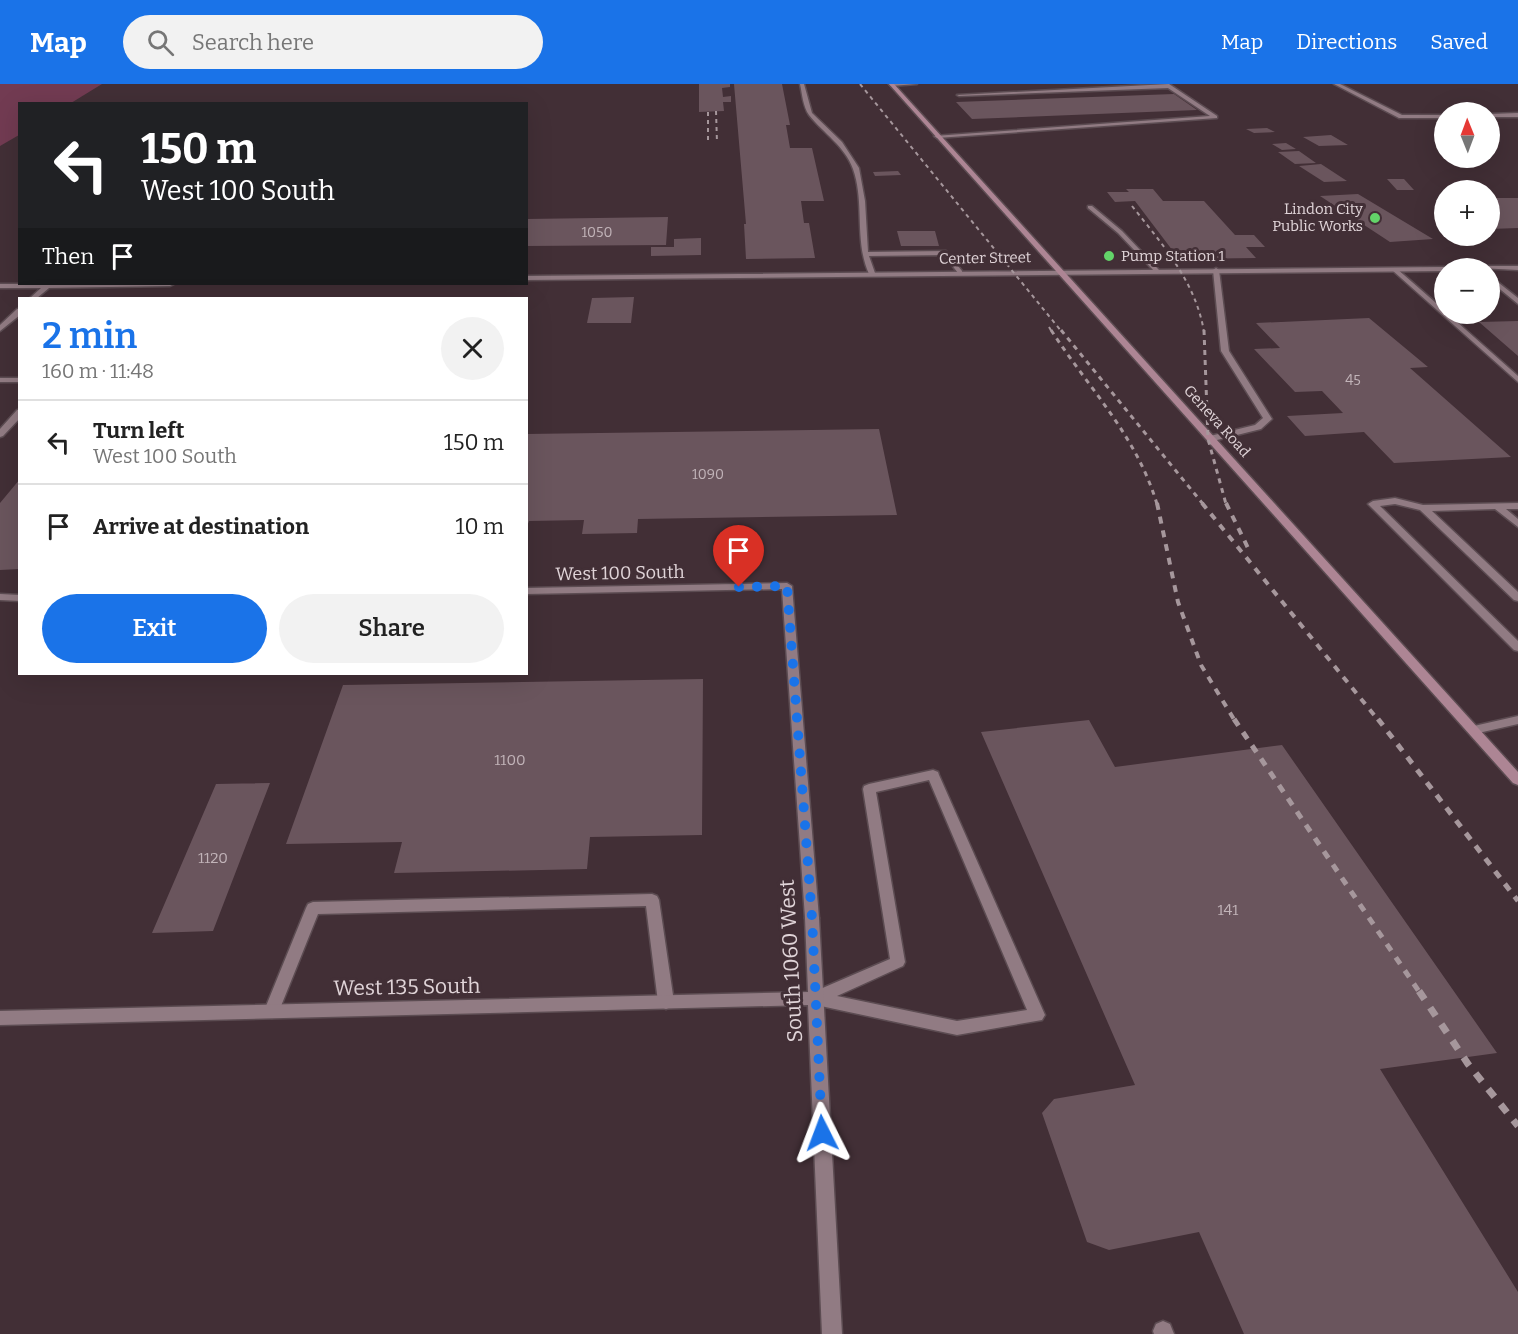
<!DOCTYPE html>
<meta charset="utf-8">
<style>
:root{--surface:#fff;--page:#f2f2f2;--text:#222;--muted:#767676;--line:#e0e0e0;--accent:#1a73e8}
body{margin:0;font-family:Bitter,serif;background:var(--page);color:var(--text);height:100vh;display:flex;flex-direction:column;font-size:22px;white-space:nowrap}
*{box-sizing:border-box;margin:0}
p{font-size:20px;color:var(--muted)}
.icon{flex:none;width:33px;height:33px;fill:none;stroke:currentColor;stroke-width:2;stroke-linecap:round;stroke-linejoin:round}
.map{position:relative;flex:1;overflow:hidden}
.side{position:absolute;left:18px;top:213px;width:510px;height:378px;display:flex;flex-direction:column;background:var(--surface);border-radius:0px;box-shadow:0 6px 24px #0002}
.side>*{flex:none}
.banner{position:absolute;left:18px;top:18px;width:510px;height:183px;border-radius:0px;box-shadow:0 6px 24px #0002;background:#202124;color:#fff;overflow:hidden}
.needle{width:39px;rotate:359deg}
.buttons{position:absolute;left:1434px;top:18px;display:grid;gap:12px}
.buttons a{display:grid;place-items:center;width:66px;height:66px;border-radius:50%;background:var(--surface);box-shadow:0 6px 24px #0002;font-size:30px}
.pin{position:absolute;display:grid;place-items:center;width:51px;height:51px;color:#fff;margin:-62px -26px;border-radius:50% 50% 50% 0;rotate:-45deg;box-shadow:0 0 6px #0007}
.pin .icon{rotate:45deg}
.me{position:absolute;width:66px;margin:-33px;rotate:357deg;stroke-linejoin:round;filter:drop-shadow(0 0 4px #0008)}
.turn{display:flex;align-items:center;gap:21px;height:126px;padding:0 24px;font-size:27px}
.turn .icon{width:78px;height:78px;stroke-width:2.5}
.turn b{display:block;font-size:42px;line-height:51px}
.then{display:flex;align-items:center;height:57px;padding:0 24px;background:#0003;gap:12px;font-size:22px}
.round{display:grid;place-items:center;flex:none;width:63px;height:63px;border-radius:32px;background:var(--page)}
.summary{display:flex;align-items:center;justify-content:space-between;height:102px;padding:0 24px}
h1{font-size:36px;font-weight:600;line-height:45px;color:var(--accent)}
.primary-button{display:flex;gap:12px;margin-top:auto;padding:12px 24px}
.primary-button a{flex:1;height:69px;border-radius:36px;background:var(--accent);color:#fff;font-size:24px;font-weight:600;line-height:69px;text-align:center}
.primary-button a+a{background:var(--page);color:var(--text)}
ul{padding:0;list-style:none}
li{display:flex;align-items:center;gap:18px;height:84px;padding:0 24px;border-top:2px solid var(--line)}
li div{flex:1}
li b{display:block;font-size:22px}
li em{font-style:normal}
header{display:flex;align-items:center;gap:36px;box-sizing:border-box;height:84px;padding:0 30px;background:var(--accent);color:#fff}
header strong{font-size:28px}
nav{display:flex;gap:33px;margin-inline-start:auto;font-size:21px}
.search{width:420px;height:54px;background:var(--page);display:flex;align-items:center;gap:15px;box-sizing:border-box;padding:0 21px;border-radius:33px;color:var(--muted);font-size:22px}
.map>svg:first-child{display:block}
.green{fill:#723b52}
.building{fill:#6a555d}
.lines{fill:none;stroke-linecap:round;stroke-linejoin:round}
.lane-casing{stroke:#5c4c52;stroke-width:3}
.street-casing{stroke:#5c4c52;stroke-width:3}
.secondary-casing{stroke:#5c4c52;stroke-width:3}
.lane{fill:#917b83;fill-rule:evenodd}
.street{fill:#917b83;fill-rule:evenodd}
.secondary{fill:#ad8594;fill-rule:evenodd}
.rail-far4{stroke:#a6979c;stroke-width:2;stroke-dasharray:4 4;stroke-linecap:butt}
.rail-far3{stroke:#a6979c;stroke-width:3;stroke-dasharray:5 5;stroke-linecap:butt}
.rail-far2{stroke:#a6979c;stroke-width:4;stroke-dasharray:7 7;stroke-linecap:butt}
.rail-far1{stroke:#a6979c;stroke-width:5;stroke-dasharray:8 8;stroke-linecap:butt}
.rail{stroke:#a6979c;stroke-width:7;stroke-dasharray:10 10;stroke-linecap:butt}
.route{stroke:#1a73e8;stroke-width:10;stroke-dasharray:0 18}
.poi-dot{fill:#63d469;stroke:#422f36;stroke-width:2}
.labels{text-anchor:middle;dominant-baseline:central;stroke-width:6;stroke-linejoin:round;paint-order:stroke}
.far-number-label{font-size:14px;fill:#c2b4b9}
.far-poi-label{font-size:15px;fill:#e0d4d8;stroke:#422f36;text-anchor:end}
.far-street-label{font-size:15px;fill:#e0d4d8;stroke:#422f36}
.number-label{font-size:15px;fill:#c2b4b9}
.street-label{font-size:18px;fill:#e0d4d8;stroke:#422f36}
.near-street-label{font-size:21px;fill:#e0d4d8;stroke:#422f36}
</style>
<header>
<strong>Map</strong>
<div class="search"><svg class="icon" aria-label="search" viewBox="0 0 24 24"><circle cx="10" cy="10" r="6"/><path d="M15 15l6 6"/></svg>Search here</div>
<nav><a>Map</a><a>Directions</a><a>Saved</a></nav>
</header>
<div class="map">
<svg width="1518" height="1250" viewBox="0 0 1518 1250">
<rect width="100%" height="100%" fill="#422f36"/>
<!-- green -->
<path class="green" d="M0 0H102L71 19 20 20 19 51 0 62Z"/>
<!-- building -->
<path class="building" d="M699 0H730V3L722 4 723 13 731 12V18H723L724 27 699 28Z
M734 0H782L790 41H786L790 64H812L824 117H801L804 139H809L815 174 746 175 744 140H746Z
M1174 10 1197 26 972 35 956 18Z
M1267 44 1275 48 1254 49 1246 45Z
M1331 51 1348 61 1319 62 1303 53Z
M1286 59 1296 65 1282 66 1272 60Z
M1299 67 1316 79 1295 80 1278 68Z
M1321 80 1347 97 1324 98 1299 82Z
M898 87 901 91 875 92 873 88Z
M1387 95H1404L1414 106H1397Z
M1126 105H1153L1163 117H1204L1235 151H1254L1265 163H1246L1256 174 1179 175 1135 117 1115 118 1107 108H1129Z
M1358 110 1433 155 1390 158 1320 112Z
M1490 114H1518V144L1490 145Z
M668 133 666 161 526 162V135Z
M897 147H935L939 162H901Z
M701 154V171L651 172V163H674V155Z
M634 213 631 239H587L592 214Z
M1369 234 1428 283 1410 284 1511 373 1394 379 1364 348 1305 352 1287 332 1343 329 1322 307 1295 308 1254 265 1280 264 1256 239Z
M1518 237V272L1479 238Z
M879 345 897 431 638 435 637 449 582 450 584 436 529 437 526 445V350Z
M20 395V485L0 486V419Z
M703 595 702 751 590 753 587 785 394 789 402 758 286 760 343 601Z
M1089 636 1115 683 1282 661 1497 969 1380 985 1518 1208V1250H1244L1199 1148 1109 1166 1087 1158 1042 1029 1054 1015 1135 1001 981 648Z
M270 699 213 847 152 849 216 700Z"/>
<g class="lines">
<defs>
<path id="lane" d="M800 0H804L812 29 842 58 859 84 865 117 868 168 946 167 962 187V189H958L944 171 869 172 875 189 869 190C854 157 865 119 853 85 845 62 823 49 809 31 803 23 802 9 800 0Z
M1169 0 1217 32V34L937 54 934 52 1210 32 1168 4 959 12 957 11Z
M1334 0H1340L1402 31H1444V34H1399Z
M1518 29V33H1490V30Z
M1088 122H1092L1122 147 1159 186V188H1155L1118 149 1088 124Z
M1216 184 1219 186 1229 267 1272 335 1261 345 1213 357 1209 354 1210 352 1255 341 1263 334 1221 267 1213 186Z
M1392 184H1396L1444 226V230H1448L1518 292V298L1392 186Z
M1490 192 1518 214V220L1490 197Z
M0 294H20V298H0Z
M17 326H20V334L3 352 0 353V345Z
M1395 414 1423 421 1518 419V425H1506L1518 435V443L1495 425 1432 427 1518 508V517L1514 516 1420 426 1395 420 1380 422 1518 557V567L1514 566 1368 420 1373 417Z
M787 499 792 502 819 834 817 838 812 840 807 838 805 834 782 505 526 510V504Z
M0 510 20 511V517L0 516Z
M1518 632V640L1474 650 1468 646 1474 642Z
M933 686 938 688 939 691 1045 931 1042 936 957 951 816 921 811 919 808 914 811 909 890 875 863 705 864 702 869 700ZM929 696 1027 926 957 937 837 912 903 882 905 878 876 708Z
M652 810 657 812 659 816 674 918 671 923 666 925 661 923 658 918 646 822 318 830 277 932 272 934 267 932 264 927 306 824 308 820 313 818Z
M1163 1237 1170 1240 1174 1250H1154L1153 1247 1156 1240Z"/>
<path id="street" d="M889 0H917L891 2Z
M1482 182H1518V186L1479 184Z
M1444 184V187L526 196V192L1444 183 1447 184Z
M0 200H174L170 202 49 204 37 214H30L41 204H0Z
M17 225H20V231L0 247V241Z
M812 828 817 830 819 834 842 1250H822L808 921 0 941V927L808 908 805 834 807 830Z"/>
<path id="secondary" d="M889 0H894L1518 688V701L1513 699Z"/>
</defs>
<!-- lane casing -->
<use href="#lane" class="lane-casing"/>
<!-- street casing -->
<use href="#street" class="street-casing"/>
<!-- secondary casing -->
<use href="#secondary" class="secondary-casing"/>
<!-- lane -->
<use href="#lane" class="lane"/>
<!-- street -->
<use href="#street" class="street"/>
<!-- secondary -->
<use href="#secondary" class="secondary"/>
<!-- rail-far4 -->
<path class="rail-far4" d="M860 0 1062 248
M716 27 717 59
M708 28V60
M1132 122C1162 160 1196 198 1204 248
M1049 243 1052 248"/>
<!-- rail-far3 -->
<path class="rail-far3" d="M1051 246C1090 306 1136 351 1157 420
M1061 246 1203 420
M1204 246 1208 355 1226 420"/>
<!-- rail-far2 -->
<path class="rail-far2" d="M1157 419 1178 518 1201 581 1235 637
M1202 419 1379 637
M1226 419 1249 466"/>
<!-- rail-far1 -->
<path class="rail-far1" d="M1234 635 1420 909
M1378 635 1518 817"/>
<!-- rail -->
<path class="rail" d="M1419 907 1468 980 1518 1042"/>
</g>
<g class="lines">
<!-- route -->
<path class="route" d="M739 503 787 502 812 834 822 1049"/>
</g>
<!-- markers -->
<g class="poi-dot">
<circle cx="1375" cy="134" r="6"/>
<circle cx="1109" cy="172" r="6"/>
</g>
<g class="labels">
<!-- far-number labels -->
<g class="far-number-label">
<text x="597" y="148">1050</text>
<text x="1353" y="296">45</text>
<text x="708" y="390">1090</text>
</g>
<!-- far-poi labels -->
<g class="far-poi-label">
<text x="1363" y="125">Lindon City<tspan x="1363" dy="17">Public Works</tspan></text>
<text x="1121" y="172" text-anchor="start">Pump Station 1</text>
</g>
<!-- far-street labels -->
<g class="far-street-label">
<text transform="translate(985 174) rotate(-1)">Center Street</text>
<text transform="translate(1217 337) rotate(48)">Geneva Road</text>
</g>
<!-- number labels -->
<g class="number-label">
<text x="510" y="676">1100</text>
<text x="213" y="774">1120</text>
<text x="1228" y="826">141</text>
</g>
<!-- street labels -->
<g class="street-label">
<text transform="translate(620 489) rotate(-1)">West 100 South</text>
</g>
<!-- near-street labels -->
<g class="near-street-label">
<text transform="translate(791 877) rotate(-93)">South 1060 West</text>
<text transform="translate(407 903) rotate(-1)">West 135 South</text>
</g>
</g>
</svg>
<div class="buttons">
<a><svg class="needle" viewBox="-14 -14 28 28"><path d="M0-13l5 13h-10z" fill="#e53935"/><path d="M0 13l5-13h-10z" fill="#767676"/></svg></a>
<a>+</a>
<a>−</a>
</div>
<div class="pin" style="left:739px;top:503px;background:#d93025"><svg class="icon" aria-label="arrive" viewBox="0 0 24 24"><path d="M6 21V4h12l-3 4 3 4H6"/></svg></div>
<svg class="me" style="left:822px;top:1049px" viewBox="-20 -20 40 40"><path d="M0-17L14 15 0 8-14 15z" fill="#1a73e8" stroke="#fff" stroke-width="4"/></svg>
<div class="banner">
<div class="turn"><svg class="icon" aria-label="left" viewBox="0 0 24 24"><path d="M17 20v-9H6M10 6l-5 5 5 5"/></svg><div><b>150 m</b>West 100 South</div></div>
<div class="then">Then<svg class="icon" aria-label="arrive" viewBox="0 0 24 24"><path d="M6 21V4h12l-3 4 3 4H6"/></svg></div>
</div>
<section class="side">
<div class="summary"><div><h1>2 min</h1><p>160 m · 11:48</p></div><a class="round"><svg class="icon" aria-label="close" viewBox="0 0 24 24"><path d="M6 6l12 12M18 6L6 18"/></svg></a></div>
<ul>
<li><svg class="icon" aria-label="left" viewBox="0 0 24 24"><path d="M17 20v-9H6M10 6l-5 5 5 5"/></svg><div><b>Turn left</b><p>West 100 South</p></div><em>150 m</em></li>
<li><svg class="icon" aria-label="arrive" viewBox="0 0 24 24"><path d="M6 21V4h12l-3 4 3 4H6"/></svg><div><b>Arrive at destination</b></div><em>10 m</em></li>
</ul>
<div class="primary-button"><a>Exit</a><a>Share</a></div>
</section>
</div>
